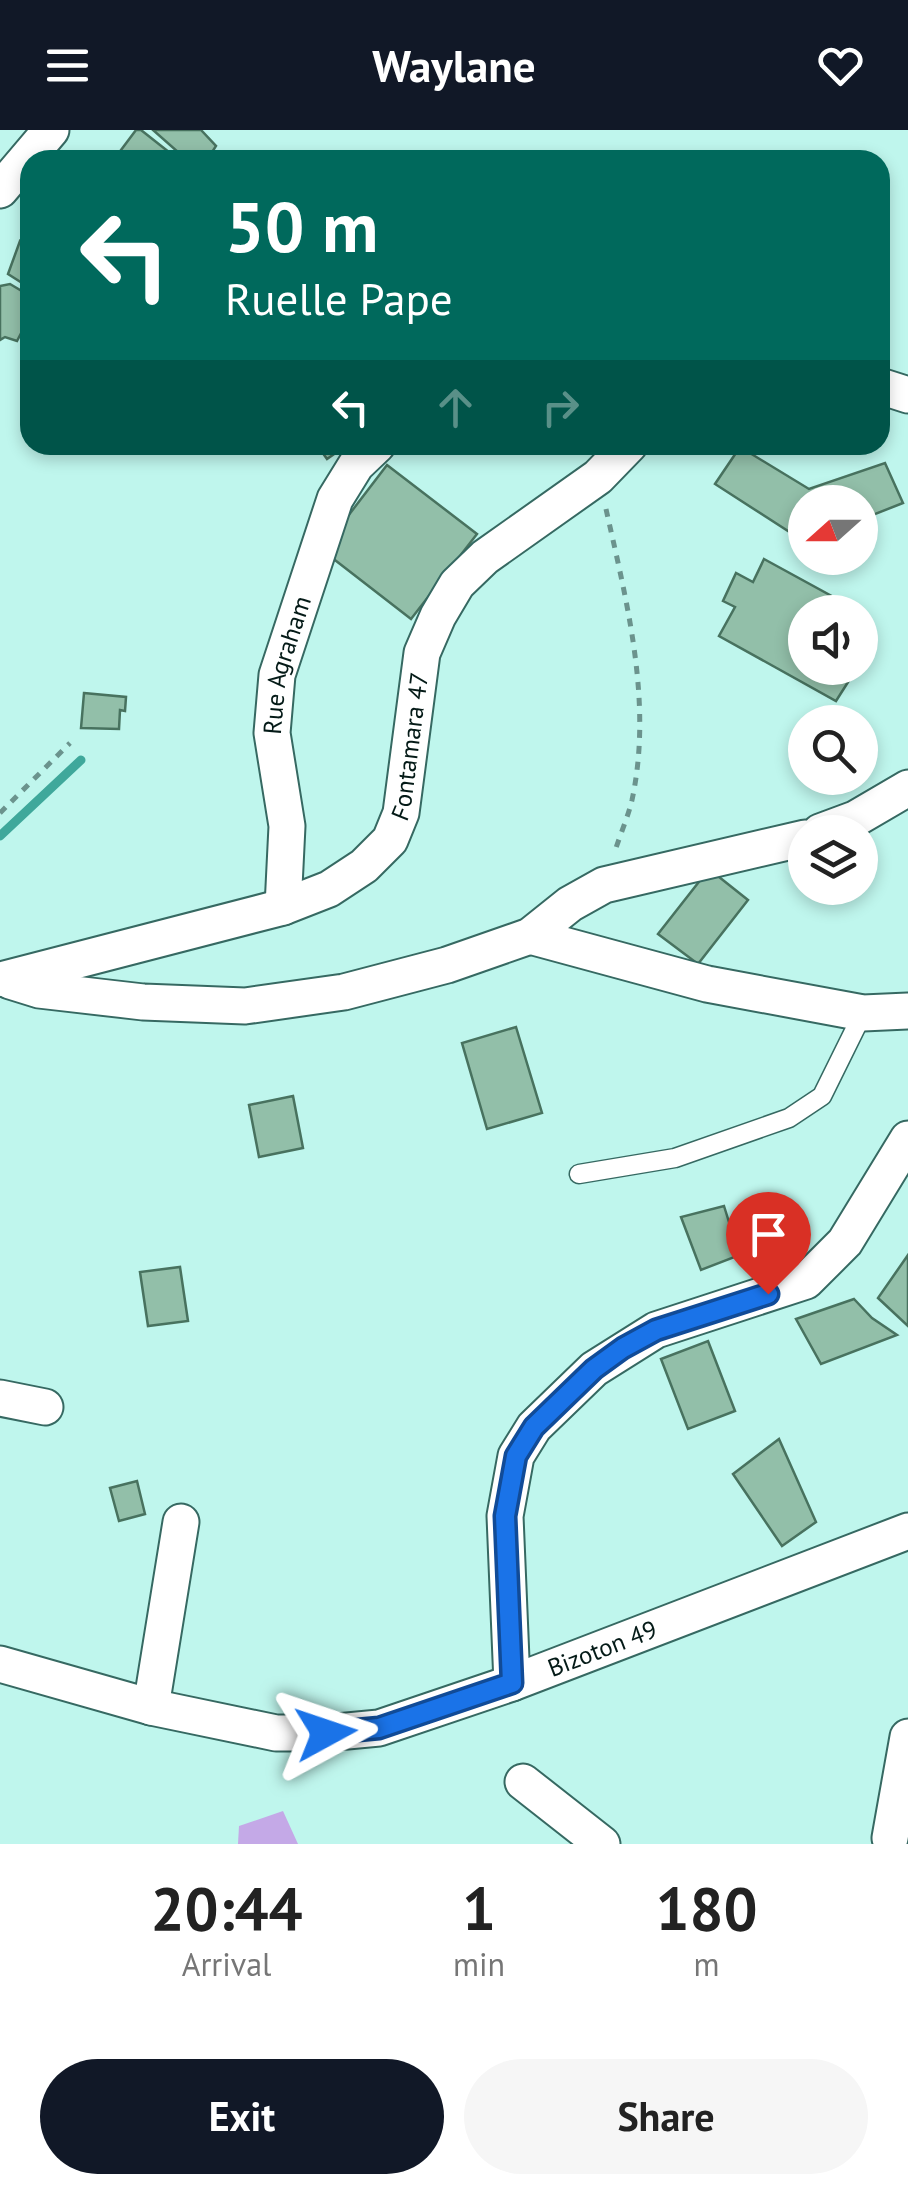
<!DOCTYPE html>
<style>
:root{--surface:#fff;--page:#f6f6f6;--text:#222;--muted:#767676;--accent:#111827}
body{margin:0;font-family:"PT Sans",sans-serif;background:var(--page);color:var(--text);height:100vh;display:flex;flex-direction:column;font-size:38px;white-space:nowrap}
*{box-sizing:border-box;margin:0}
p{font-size:32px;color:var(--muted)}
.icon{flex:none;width:55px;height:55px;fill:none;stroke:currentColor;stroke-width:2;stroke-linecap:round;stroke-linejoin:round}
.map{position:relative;height:1714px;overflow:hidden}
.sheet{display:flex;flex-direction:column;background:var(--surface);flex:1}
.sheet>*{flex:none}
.banner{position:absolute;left:20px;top:20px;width:870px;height:305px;border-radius:30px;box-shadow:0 5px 15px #0003;background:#00695c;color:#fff;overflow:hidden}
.needle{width:65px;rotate:249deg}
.fabs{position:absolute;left:788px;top:355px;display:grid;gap:20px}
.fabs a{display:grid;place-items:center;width:90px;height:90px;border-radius:50%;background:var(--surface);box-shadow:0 5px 15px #0003;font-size:50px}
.pin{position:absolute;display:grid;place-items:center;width:85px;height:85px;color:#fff;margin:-102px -42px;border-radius:50% 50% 50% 0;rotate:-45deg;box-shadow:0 0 10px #0007}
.pin .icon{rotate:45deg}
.me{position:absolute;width:110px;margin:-55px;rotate:85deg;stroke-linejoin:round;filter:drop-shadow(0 0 8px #0008)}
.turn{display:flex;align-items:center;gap:35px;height:210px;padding:0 40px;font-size:45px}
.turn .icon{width:130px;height:130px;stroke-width:2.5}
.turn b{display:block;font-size:70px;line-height:85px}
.lanes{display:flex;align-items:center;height:95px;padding:0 40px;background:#0003;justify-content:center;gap:50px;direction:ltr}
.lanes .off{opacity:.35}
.eta{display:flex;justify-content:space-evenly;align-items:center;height:170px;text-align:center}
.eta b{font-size:60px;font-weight:600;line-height:70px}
.primary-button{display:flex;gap:20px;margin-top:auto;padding:20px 40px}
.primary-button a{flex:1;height:115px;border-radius:60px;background:var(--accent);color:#fff;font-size:40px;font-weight:600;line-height:115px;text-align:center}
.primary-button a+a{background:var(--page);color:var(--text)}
header{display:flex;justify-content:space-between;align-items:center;height:130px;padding:0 40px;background:var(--accent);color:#fff;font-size:45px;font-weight:600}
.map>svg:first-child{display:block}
.green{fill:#c4a9e7}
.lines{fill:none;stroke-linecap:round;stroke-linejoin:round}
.stream{stroke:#3fa89b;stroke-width:9}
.building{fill:#92bfa9;stroke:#48725f;stroke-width:2.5}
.lane-casing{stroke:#366962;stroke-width:21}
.street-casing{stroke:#366962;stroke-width:39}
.path{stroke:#6b938d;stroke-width:5;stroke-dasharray:8 8;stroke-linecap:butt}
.lane{stroke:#fff;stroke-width:18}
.street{stroke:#fff;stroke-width:35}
.route-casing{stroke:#114b97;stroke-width:25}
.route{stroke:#1a73e8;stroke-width:18}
.labels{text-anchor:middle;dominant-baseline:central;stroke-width:8;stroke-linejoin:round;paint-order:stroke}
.street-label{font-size:25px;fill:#041a17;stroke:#fff}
</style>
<header><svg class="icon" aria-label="menu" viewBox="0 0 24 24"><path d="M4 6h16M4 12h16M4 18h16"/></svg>Waylane<svg class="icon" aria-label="heart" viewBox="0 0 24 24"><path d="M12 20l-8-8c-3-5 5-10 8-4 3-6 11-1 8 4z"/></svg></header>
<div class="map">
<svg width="908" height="1714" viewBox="0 0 908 1714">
<rect width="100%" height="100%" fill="#bff6ed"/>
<!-- green -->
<path class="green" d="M283 1681 298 1714H238L239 1696Z"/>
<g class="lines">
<!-- stream -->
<path class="stream" d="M0 706 81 630"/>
</g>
<!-- building -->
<path class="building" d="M136 0H141L179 30H126L118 24Z
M153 0H201L216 16 207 30H187Z
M20 111 30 118V158L8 144Z
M10 154 30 166V186L17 211 5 207 0 210V156Z
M317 315H347L327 329Z
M740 317 809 359 885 333 903 373 860 390V372H805V412L715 354Z
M387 335 477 404 411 489 322 420Z
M764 429 837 469 829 482H805V538H857L836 571 719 506 735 477 723 471 736 443 753 452Z
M84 563 126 567 125 581 120 580 119 599 81 598Z
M709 739 748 770 698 834 658 804Z
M516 897 542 983 487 999 462 913Z
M293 966 303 1018 259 1027 249 975Z
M724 1076 733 1105 745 1123 701 1140 681 1087Z
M908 1125V1196L878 1168Z
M180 1137 188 1191 148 1196 140 1142Z
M854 1169 872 1188 897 1205 821 1234 796 1189Z
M708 1211 735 1281 688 1299 661 1229Z
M779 1309 816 1392 782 1416 733 1344Z
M137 1351 145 1384 119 1391 110 1358Z"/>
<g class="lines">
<defs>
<path id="lane" d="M579 1044 675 1028 789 988 822 966 863 883"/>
<g id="street">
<path d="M0 60 51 0"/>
<path d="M880 256 908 265"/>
<path d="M820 702 855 689 908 658"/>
<path id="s1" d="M283 777 287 696 272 603 277 545 335 369 356 335 377 315"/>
<path d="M530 806 707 854 863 883 908 881"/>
<path id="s2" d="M5 849 283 777 329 759 364 736 390 710 401 683 422 523 438 486 457 454 485 427 598 347 629 315"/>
<path d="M10 851 39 860 143 872 245 876 344 862 447 835 530 806 570 774 604 755 805 708"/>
<path d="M0 1268 45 1277"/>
<path id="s3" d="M0 1534 151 1577 276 1603H326L379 1598 512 1553 908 1401"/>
<path d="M512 1553 505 1386 516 1326 534 1297 594 1239 656 1200 806 1151 845 1112 908 1009"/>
<path d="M151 1577 181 1392"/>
<path d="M523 1652 602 1714"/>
<path d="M890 1708 908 1607"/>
</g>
</defs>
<!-- lane casing -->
<use href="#lane" class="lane-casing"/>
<!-- street casing -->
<use href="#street" class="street-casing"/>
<!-- path -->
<path class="path" d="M606 379C627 473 653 573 632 670 628 687 620 705 615 721
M0 683 70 613"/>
<!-- lane -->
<use href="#lane" class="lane"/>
<!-- street -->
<use href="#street" class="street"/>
</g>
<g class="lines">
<defs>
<path id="route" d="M326 1603 379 1598 512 1553 505 1386 516 1326 534 1297 594 1239 623 1218 656 1200 768 1164"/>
</defs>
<!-- route casing -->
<use href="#route" class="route-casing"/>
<!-- route -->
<use href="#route" class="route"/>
</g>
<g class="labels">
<!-- street labels -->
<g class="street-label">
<text stroke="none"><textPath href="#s1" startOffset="245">Rue Agraham</textPath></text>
<text stroke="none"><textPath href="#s2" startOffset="512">Fontamara 47</textPath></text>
<text stroke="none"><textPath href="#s3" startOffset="625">Bizoton 49</textPath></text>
</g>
</g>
</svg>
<div class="fabs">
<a><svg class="needle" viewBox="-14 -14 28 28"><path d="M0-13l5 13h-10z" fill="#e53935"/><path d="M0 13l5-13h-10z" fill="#767676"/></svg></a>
<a><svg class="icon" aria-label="sound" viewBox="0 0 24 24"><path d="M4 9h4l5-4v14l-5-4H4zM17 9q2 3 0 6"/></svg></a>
<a><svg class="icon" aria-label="search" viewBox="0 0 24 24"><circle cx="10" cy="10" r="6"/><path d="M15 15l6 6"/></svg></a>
<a><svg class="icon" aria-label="layers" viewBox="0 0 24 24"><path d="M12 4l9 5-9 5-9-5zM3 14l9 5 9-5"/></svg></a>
</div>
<div class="pin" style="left:768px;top:1164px;background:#d93025"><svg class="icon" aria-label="arrive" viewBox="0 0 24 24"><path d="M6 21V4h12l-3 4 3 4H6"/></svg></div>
<svg class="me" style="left:326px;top:1603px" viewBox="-20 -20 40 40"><path d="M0-17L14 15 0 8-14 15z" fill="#1a73e8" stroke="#fff" stroke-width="4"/></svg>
<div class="banner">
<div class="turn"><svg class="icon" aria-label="left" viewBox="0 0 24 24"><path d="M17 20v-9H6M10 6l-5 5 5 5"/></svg><div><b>50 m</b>Ruelle Pape</div></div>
<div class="lanes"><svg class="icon" aria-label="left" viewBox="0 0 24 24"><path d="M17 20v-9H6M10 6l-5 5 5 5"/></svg><svg class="icon off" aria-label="ahead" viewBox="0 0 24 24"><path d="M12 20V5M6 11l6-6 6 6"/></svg><svg class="icon off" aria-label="right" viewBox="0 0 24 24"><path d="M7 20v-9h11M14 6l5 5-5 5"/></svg></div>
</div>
</div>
<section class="sheet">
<div class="eta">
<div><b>20:44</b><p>Arrival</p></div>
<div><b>1</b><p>min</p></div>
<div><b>180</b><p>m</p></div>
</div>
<div class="primary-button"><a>Exit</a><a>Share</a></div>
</section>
